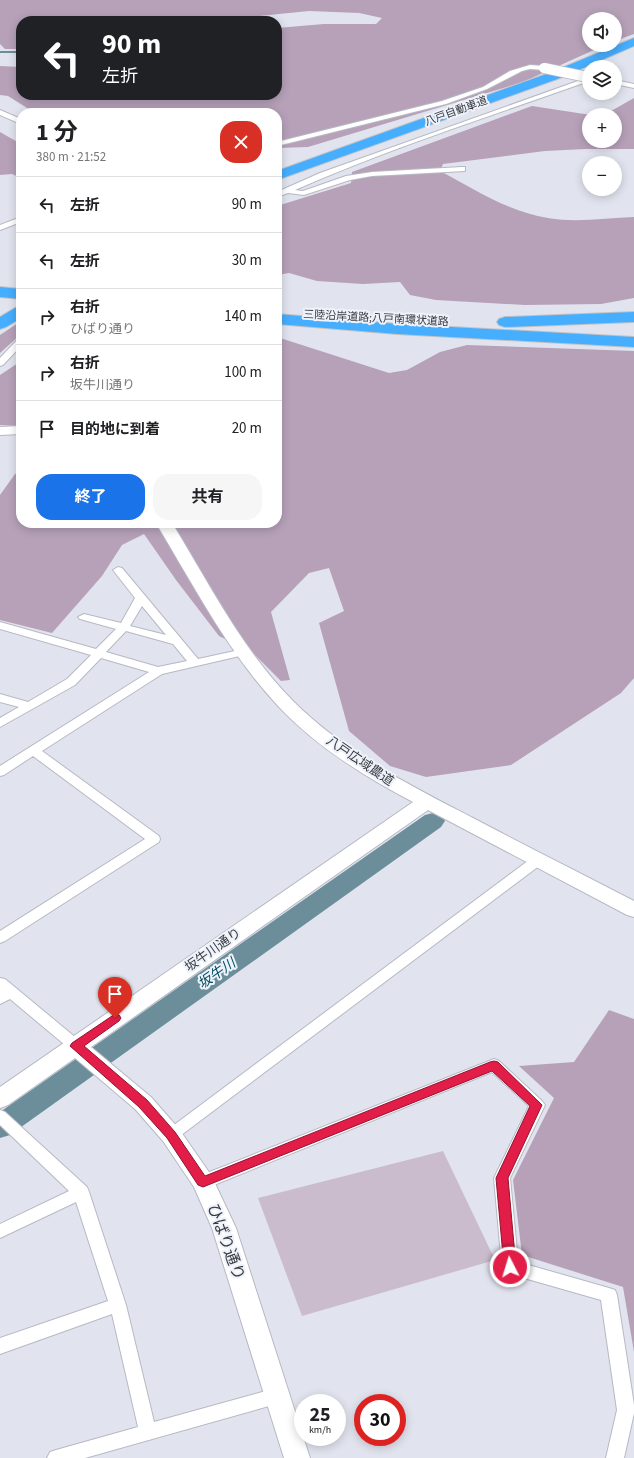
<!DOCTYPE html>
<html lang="ja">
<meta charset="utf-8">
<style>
:root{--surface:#fff;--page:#f6f6f6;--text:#202124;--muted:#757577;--line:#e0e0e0;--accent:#1a73e8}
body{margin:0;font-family:"Source Sans 3","Noto Sans JP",sans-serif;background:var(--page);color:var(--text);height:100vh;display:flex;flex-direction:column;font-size:15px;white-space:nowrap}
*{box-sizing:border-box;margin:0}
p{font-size:13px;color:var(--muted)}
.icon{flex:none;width:22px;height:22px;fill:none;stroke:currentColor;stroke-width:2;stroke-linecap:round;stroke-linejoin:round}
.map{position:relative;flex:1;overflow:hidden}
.sheet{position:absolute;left:16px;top:108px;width:266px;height:420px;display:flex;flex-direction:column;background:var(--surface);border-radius:16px;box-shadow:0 2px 10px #0003}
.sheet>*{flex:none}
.banner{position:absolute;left:16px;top:16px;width:266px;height:84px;border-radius:16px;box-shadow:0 2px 10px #0003;background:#202124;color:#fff;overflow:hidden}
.tools{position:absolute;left:582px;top:12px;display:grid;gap:8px}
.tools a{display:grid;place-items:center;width:40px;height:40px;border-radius:50%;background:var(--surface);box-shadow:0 2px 10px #0003;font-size:20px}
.speed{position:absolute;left:294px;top:1394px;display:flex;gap:8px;font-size:20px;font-weight:700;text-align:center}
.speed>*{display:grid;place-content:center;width:52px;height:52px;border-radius:50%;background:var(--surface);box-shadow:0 2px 10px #0003;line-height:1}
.speed small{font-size:10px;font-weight:400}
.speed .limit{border:6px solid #d22;background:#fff;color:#111}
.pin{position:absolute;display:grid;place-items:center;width:34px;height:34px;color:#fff;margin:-41px -17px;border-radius:50% 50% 50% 0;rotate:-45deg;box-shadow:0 0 4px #0007}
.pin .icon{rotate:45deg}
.me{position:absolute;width:44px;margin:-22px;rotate:355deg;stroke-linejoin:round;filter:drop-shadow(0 0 3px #0008)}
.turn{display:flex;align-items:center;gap:14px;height:84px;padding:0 20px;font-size:18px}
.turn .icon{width:52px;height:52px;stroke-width:2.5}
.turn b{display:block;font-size:28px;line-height:34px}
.round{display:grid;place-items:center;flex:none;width:42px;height:42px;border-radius:16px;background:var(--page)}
.overview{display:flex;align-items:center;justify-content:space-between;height:68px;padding:0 20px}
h1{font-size:24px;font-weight:700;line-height:30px}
.button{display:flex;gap:8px;margin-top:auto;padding:8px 20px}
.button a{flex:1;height:46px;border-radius:16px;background:var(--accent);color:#fff;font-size:16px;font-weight:700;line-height:46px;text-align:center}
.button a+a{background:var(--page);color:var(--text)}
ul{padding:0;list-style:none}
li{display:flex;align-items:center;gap:12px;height:56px;padding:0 20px;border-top:1px solid var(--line)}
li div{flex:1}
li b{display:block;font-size:15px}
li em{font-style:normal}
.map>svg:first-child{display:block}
.green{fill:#cbbccd}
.forest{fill:#b6a1b9}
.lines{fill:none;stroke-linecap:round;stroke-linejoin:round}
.stream{stroke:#6c8e9a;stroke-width:2}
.river{fill:#6c8e9a;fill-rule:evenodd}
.street-casing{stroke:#b6b9c3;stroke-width:2}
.secondary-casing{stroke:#b6b9c3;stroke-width:2}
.highway-casing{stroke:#c3c4c5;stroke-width:2}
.street{fill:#fff;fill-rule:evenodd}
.secondary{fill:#fff;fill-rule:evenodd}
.highway{fill:#46aeff;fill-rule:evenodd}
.secondary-bridge-casing{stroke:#b6b9c3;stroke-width:12;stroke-linecap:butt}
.secondary-bridge{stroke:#fff;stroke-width:10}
.route{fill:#e11d48;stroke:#92132f}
.labels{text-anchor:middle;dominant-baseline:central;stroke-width:4;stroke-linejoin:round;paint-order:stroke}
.far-street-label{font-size:11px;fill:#383a3e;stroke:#eef2fb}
.street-label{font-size:13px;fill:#383a3e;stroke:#eef2fb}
.water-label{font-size:14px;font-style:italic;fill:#014e61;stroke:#eef2fb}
.near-street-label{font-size:16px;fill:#383a3e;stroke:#eef2fb}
</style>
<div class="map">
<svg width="634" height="1458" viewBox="0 0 634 1458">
<rect width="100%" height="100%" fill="#e1e4ee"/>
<!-- green -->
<path class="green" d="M443 1151 495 1260 302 1316 258 1198Z"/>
<!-- forest -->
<path class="forest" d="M0 0H634V34L615 41V19H589V45H605L523 82 308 147 277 148V113H35L8 96 0 95V66L21 67V95H277V28L324 24H376L382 18 359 13 309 11 208 21H21V49H5L0 44Z
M634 98V149H586L545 151 443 164 440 171C474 189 509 212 548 218 576 223 606 218 634 217V298L601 304 525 305 436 300 410 295 400 282 363 284 317 281 289 273 277 275V206L351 183 352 172 532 106 591 115H589V141H615V115H604Z
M0 132 21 144V178L12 174 0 175Z
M21 321V334L0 353V335Z
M277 337 389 373 407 370 440 352 467 345 634 351V678L621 693 511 765 426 777 390 766 349 731 319 623 344 611 329 568 309 573 271 612 290 680 281 681 252 652 219 636 176 580 144 534 122 545 102 576 52 633 0 620V495L15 474 21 471V523H277Z
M21 361V426L0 425V375Z
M609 1010 634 1019V1352L623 1287 522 1255 513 1180 554 1098 519 1066 574 1062Z"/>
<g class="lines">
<!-- stream -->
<path class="stream" d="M0 52H21"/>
<!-- river -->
<path class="river" d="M433 813 441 815 445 821 441 827 10 1135 0 1138V1112L425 815Z"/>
<defs>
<path id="street" d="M530 65 544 66 547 68 544 70 530 69 522 71 487 89 446 104 277 146V142L442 101 483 87 510 71Z
M589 77V81C491 116 390 148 295 190L303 191 346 176 372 172 462 167H465V171L372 176 350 180 304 195 288 193 277 197V192L320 173Z
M615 80 634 84V88L615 84Z
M0 110 21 119V124L0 115Z
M21 217V222L0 230V225Z
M21 338V346L3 365 0 366V358L18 339Z
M118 567 122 568 198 659 244 649 248 650 250 652 248 654 244 655 162 674 42 751 159 836 160 839 159 842 5 941 0 943V931L145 839 33 756 4 775 0 776V766L149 672 101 658 75 685 0 727V718L19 707 0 702V694L28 702 67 679 91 655 0 629V622L96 649 116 629 80 619 78 617 84 614 121 623 135 598 113 570ZM142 606 166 635 130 626ZM126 631 173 644 187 661 158 667 106 652Z
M538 856 543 857 545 860 543 863 176 1139 171 1141 166 1139 163 1135 166 1131 533 857Z
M0 978 5 979 81 1042 83 1046 81 1050 76 1052 71 1050 10 999 0 1004Z
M494 1059 499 1061 542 1101 545 1105 510 1178 518 1262 609 1288 615 1290 617 1295 634 1405V1413L624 1458H606L617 1410 601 1300 510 1274 504 1272 502 1267 494 1178 529 1106 492 1072 209 1187 203 1188 197 1187 195 1182 197 1177Z
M0 1110 5 1112 87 1187 89 1192 126 1305 154 1422 277 1388 283 1390 286 1396 283 1402 85 1458H47L50 1452 56 1450 138 1427 112 1314 0 1354V1338L108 1301 76 1202 0 1238V1224L69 1191 0 1125Z"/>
<path id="secondary" d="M21 426V434L0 435V427Z
M156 523H172C209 583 242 650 293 701 344 752 409 785 473 818 526 846 580 873 634 901V917L627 915 428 810 91 1047 151 1097 179 1129 211 1175 236 1228 310 1458H284L212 1228 194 1187 163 1141 135 1109 75 1058 8 1105 0 1108V1087L413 802C365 777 317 747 279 707 229 654 194 586 156 523Z"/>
<path id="highway" d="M634 38V46L560 78 277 180V171L552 72Z
M0 287 21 289V299L0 297Z
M21 306V318L6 327 0 329V317L15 308Z
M634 312V322L505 327 499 325 497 322 499 319 505 317Z
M277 314 397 324 634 337V347L397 334 277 324Z"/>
</defs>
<!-- street casing -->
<use href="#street" class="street-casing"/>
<!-- secondary casing -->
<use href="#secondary" class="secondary-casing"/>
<!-- highway casing -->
<use href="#highway" class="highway-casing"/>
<!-- street -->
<use href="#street" class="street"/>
<!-- secondary -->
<use href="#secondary" class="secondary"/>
<!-- highway -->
<use href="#highway" class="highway"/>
<defs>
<path id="secondary-bridge" d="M544 68 587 77"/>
</defs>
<!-- secondary-bridge casing -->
<use href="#secondary-bridge" class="secondary-bridge-casing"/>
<!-- secondary-bridge -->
<use href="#secondary-bridge" class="secondary-bridge"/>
</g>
<!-- route -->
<path class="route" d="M115 1014 119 1015 121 1018 119 1021 84 1046 147 1100 175 1132 205 1176 490 1062 494 1061 498 1062 542 1105 508 1178 516 1267 514 1271 510 1272 505 1271 504 1267 496 1178 530 1106 492 1071 203 1187 198 1185 167 1138 139 1107 70 1046 72 1043Z"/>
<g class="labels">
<!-- far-street labels -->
<g class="far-street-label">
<text transform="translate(456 111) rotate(-20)">八戸自動車道</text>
<text transform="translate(376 318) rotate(3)">三陸沿岸道路;八戸南環状道路</text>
</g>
<!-- street labels -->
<g class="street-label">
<text transform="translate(360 761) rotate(34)">八戸広域農道</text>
<text transform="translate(213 950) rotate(-35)">坂牛川通り</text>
</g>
<!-- water labels -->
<g class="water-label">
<text transform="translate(217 974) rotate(-35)">坂牛川</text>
</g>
<!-- near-street labels -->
<g class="near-street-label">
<text transform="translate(226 1242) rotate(70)">ひばり通り</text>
</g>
</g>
</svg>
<div class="tools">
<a><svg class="icon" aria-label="sound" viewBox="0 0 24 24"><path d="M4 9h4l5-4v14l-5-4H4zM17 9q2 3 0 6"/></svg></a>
<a><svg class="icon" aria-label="layers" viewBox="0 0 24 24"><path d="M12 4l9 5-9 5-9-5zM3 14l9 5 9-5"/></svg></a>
<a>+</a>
<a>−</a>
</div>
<div class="speed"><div>25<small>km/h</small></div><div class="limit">30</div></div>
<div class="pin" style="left:115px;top:1018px;background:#d93025"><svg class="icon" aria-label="arrive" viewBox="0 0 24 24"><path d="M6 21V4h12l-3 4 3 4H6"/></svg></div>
<svg class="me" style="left:510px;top:1267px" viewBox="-20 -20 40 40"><circle r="17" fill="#e11d48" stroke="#fff" stroke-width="3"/><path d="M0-11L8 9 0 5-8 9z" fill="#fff"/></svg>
<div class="banner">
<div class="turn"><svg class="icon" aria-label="left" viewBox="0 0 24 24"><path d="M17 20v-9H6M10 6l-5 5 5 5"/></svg><div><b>90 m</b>左折</div></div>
</div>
<section class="sheet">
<div class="overview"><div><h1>1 分</h1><p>380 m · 21:52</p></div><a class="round" style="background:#d93025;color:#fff"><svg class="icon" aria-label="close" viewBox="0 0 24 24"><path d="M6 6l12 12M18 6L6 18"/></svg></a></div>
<ul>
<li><svg class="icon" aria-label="left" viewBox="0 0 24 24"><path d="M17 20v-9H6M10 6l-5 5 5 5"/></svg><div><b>左折</b></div><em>90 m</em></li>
<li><svg class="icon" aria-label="left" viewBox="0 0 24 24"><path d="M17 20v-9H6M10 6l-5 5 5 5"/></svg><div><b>左折</b></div><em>30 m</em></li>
<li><svg class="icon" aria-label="right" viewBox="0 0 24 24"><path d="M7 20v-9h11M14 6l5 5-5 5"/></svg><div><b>右折</b><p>ひばり通り</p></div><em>140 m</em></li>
<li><svg class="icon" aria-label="right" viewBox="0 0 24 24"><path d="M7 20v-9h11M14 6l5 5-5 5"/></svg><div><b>右折</b><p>坂牛川通り</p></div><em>100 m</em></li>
<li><svg class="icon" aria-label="arrive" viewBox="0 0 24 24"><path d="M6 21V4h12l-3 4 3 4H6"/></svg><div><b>目的地に到着</b></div><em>20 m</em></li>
</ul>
<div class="button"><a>終了</a><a>共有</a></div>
</section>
</div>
